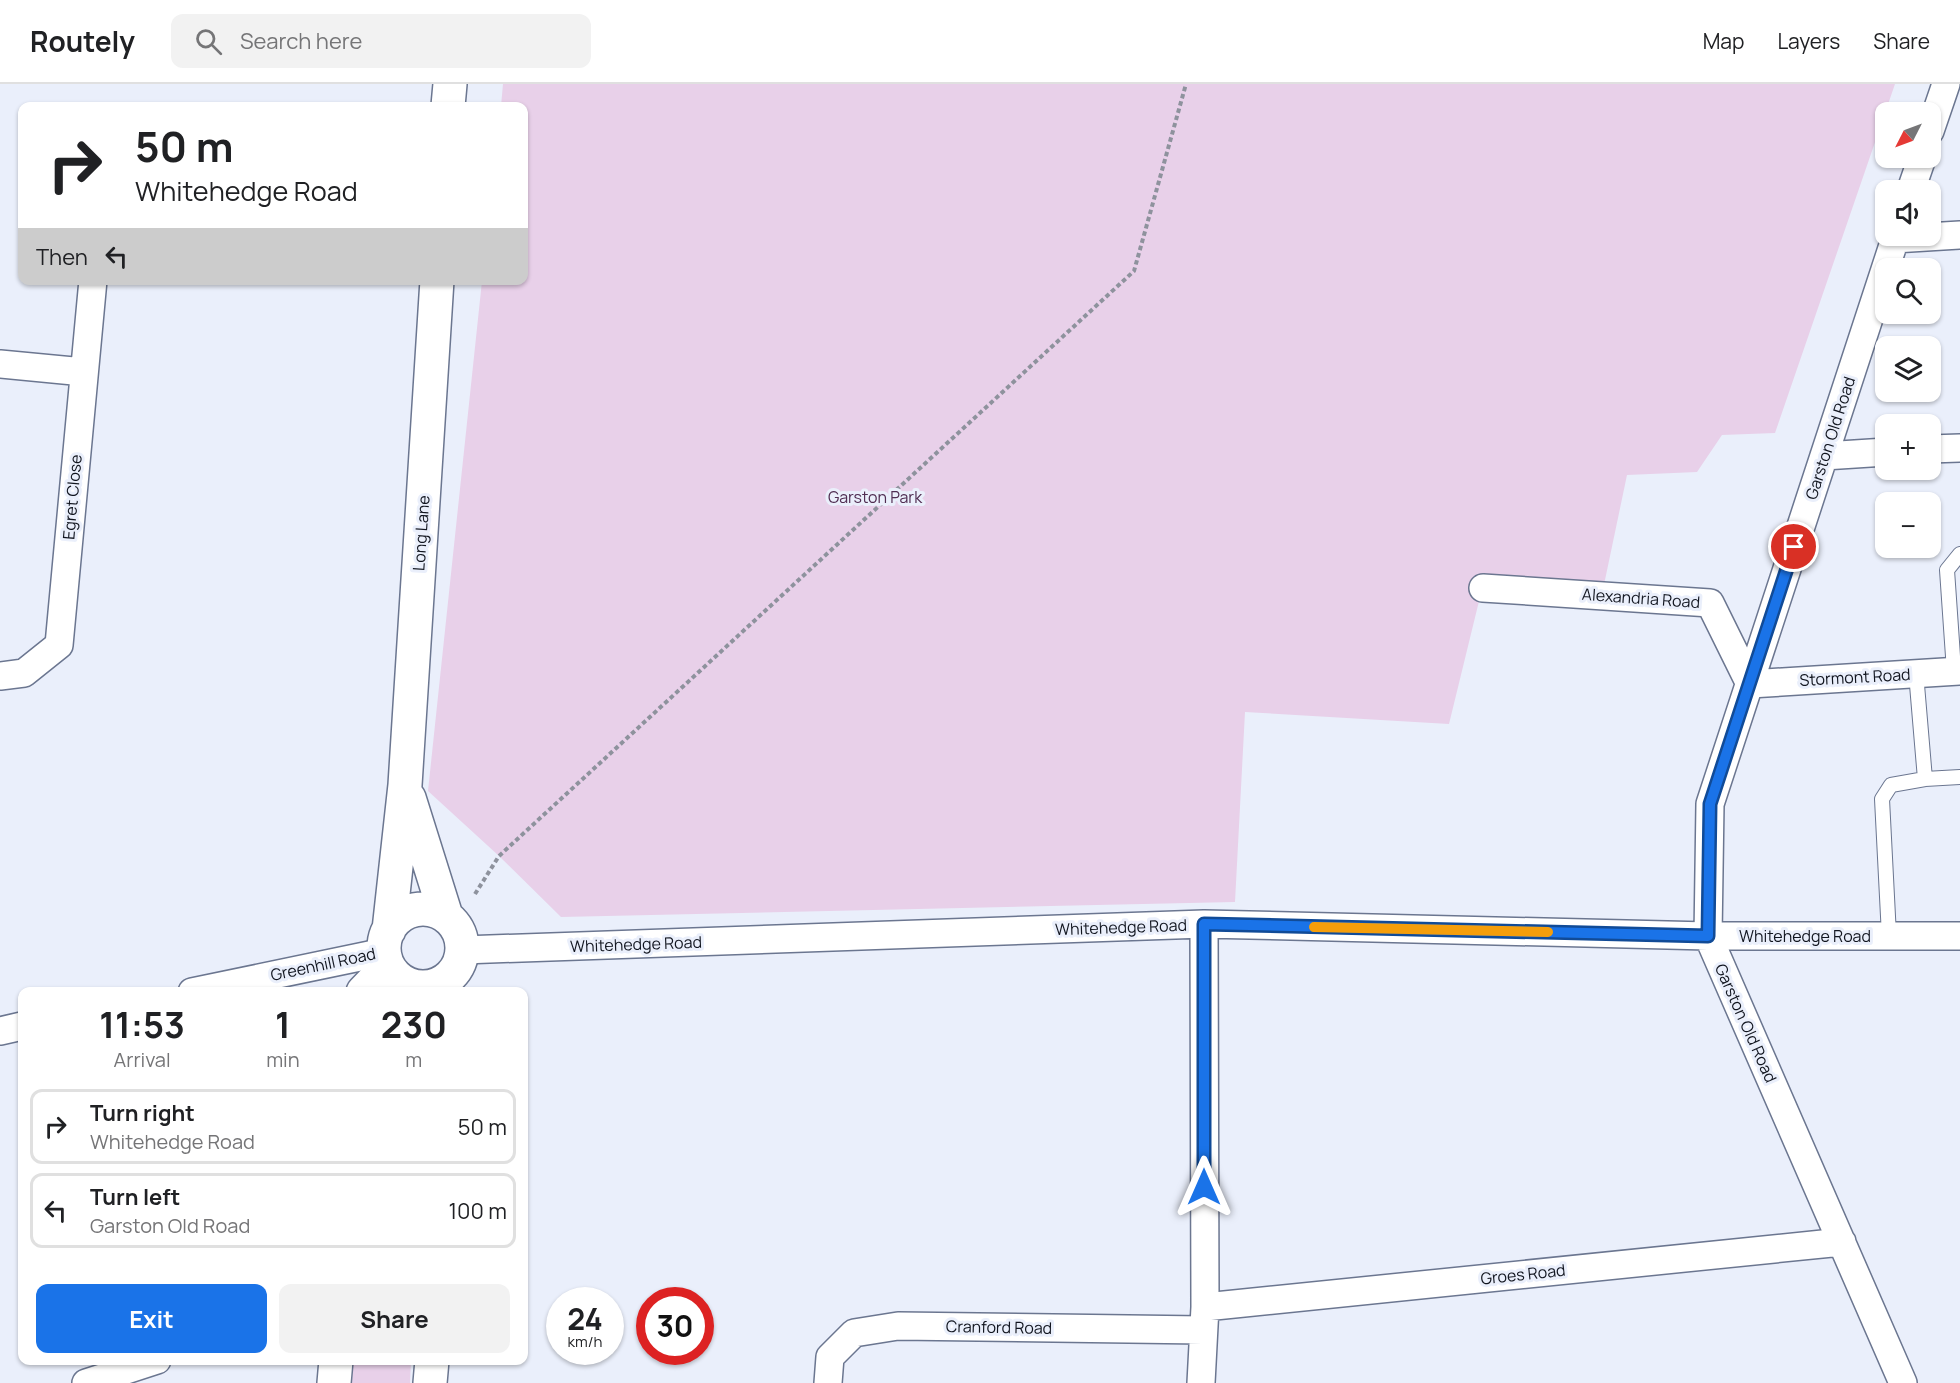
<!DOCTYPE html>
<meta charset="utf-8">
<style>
:root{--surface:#fff;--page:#f2f2f2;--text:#202124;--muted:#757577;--line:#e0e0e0;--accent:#1a73e8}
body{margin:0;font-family:Manrope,sans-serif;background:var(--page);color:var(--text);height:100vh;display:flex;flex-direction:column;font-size:22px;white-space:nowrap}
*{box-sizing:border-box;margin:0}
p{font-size:20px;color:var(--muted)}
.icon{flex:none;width:33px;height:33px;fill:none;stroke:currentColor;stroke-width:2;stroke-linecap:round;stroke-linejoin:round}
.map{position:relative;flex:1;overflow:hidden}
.drawer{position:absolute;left:18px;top:903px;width:510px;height:378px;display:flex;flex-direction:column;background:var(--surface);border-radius:12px;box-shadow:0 2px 4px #0004}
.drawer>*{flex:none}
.banner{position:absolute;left:18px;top:18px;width:510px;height:183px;border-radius:12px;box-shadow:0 2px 4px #0004;background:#fff;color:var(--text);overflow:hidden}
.needle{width:39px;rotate:228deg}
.buttons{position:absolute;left:1875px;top:18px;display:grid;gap:12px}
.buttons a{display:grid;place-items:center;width:66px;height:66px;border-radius:12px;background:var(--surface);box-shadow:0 2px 4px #0004;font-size:30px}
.speed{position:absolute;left:546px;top:1203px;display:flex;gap:12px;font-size:30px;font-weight:700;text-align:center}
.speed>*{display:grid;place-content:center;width:78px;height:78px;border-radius:50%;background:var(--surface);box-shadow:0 2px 4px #0004;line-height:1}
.speed small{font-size:15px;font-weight:400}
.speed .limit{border:9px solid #d22;background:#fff;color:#111}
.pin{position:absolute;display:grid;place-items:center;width:51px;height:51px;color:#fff;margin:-26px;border:3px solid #fff;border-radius:50%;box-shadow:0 2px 6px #0007}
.me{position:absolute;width:66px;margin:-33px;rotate:0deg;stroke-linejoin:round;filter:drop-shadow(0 0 4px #0008)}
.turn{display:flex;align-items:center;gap:21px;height:126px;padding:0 18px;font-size:27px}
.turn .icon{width:78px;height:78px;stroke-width:2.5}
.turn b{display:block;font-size:42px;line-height:51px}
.then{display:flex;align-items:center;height:57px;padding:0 18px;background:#0003;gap:12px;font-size:22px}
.eta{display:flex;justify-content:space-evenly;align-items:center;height:102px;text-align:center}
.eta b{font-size:36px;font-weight:700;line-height:42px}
.cta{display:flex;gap:12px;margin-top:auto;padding:12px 18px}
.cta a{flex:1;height:69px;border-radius:12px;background:var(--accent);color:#fff;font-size:24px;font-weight:700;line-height:69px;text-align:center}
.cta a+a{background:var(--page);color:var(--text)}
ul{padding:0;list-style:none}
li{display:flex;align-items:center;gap:18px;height:75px;margin:0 12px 9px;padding:0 6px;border:3px solid var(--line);border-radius:12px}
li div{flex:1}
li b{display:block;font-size:22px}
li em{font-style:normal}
header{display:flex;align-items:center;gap:36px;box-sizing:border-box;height:84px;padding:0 30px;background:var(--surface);border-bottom:2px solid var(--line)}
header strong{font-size:28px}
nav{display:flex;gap:33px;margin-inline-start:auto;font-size:21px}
.search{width:420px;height:54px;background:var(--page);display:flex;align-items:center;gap:15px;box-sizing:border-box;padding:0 21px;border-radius:12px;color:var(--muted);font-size:22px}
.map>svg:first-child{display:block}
.green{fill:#e8d0e9}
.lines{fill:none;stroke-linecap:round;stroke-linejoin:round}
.service-casing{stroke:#6b7690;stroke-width:16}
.minor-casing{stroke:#6b7690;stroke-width:30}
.tertiary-casing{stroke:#6b7690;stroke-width:36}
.path{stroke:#8e929d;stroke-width:4;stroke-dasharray:4.5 3;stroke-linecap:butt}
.service{stroke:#fff;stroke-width:14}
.minor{stroke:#fff;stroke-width:27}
.tertiary{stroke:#fff;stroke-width:33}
.route-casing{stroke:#114b97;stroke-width:15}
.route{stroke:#1a73e8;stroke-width:10}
.slow{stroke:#f59e0b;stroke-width:10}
.labels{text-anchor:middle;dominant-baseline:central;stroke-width:6;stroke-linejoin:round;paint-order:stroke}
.street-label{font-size:16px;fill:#11151f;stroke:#eaeffb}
.park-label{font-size:16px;fill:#502d52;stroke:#eaeffb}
</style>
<header>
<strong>Routely</strong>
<div class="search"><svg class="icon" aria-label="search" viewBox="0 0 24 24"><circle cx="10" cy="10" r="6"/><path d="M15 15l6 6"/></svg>Search here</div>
<nav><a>Map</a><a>Layers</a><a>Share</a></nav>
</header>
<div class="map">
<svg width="1960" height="1299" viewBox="0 0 1960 1299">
<rect width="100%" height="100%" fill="#eaeffb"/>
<!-- green -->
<path class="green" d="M503 0H1895L1775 349 1722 351 1697 388 1627 391 1601 515 1480 513 1449 640 1245 628 1235 818 561 833 499 772 428 707 482 197 524 196V22H501Z
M353 1277H411L410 1299H352Z"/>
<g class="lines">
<defs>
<path id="service" d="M1954 587 1947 486 1960 470
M1916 589 1925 695
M1889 852 1882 715 1891 701 1925 695 1960 693"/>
<path id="minor" d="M1930 47 1946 0
M1911 106 1922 74
M1896 152 1710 720 1708 852 1903 1299
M1894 155 1960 151
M0 280 84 288
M1930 365 1960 364
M1824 372 1886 368
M1483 504 1710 519 1750 600 1960 587
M0 592 24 589 59 561 93 196
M463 866 1204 840 1708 852H1960
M192 908 384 868
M0 947 22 942
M1205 1223 1842 1158
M86 1299 157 1276
M828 1299 830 1273 854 1249 898 1242 1203 1246
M1201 1299 1205 1223 1204 840"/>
<path id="tertiary" d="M448 22 450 0
M409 714 446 832
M384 864a39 39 0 1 1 78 0a39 39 0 1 1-78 0Z
M389 846 405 701 437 196
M363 908 388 882
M334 1299 336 1276
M430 1299 432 1276"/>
</defs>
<!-- service casing -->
<use href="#service" class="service-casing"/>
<!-- minor casing -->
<use href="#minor" class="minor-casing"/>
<!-- tertiary casing -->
<use href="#tertiary" class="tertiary-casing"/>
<!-- path -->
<path class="path" d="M475 810 499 772 1134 187 1186 0"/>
<!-- service -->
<use href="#service" class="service"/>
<!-- minor -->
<use href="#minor" class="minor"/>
<!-- tertiary -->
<use href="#tertiary" class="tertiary"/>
</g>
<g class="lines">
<defs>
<path id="route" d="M1204 1103V840L1708 852 1710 720 1794 463"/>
</defs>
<!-- route casing -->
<use href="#route" class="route-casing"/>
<!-- route -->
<use href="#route" class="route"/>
<!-- slow -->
<path class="slow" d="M1314 843 1548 848"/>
</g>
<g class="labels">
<!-- street labels -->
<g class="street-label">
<text transform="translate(1830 354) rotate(-72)">Garston Old Road</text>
<text transform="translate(72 413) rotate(-85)">Egret Close</text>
<text transform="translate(421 449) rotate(-86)">Long Lane</text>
<text transform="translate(1641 514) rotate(4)">Alexandria Road</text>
<text transform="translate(1855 593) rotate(-3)">Stormont Road</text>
<text transform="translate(1121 843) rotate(-2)">Whitehedge Road</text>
<text x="1805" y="852">Whitehedge Road</text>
<text transform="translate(636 860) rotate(-2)">Whitehedge Road</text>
<text transform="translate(323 880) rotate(-12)">Greenhill Road</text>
<text transform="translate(1746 939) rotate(66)">Garston Old Road</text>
<text transform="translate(1523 1190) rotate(-6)">Groes Road</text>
<text transform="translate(999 1243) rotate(1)">Cranford Road</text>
</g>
<!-- park labels -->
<g class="park-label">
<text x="875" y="413">Garston Park</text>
</g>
</g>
</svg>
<div class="buttons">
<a><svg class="needle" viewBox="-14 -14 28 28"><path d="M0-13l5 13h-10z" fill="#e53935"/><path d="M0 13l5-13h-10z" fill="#757577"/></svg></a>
<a><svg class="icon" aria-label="sound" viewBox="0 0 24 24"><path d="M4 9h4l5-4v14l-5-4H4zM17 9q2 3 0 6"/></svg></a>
<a><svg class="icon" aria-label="search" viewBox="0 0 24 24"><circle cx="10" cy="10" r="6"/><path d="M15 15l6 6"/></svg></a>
<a><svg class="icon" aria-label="layers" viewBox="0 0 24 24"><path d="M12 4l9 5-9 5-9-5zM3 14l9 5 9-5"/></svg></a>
<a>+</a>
<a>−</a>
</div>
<div class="speed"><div>24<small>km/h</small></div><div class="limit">30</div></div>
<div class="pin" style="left:1794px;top:463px;background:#d93025"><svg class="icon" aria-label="arrive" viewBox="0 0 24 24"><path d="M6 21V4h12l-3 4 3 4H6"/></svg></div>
<svg class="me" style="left:1204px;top:1103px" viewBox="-20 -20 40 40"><path d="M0-17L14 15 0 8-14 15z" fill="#1a73e8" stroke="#fff" stroke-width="4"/></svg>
<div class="banner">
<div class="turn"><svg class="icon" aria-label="right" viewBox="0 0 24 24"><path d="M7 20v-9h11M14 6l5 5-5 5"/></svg><div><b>50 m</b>Whitehedge Road</div></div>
<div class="then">Then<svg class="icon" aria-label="left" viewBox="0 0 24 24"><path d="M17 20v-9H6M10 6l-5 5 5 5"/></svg></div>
</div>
<section class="drawer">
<div class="eta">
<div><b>11:53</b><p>Arrival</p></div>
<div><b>1</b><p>min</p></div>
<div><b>230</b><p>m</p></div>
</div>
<ul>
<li><svg class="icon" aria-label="right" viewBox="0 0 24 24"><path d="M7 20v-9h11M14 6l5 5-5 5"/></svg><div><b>Turn right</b><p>Whitehedge Road</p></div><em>50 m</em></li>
<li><svg class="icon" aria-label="left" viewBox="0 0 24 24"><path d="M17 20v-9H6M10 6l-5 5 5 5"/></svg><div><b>Turn left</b><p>Garston Old Road</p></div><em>100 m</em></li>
</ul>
<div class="cta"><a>Exit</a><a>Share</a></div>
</section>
</div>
